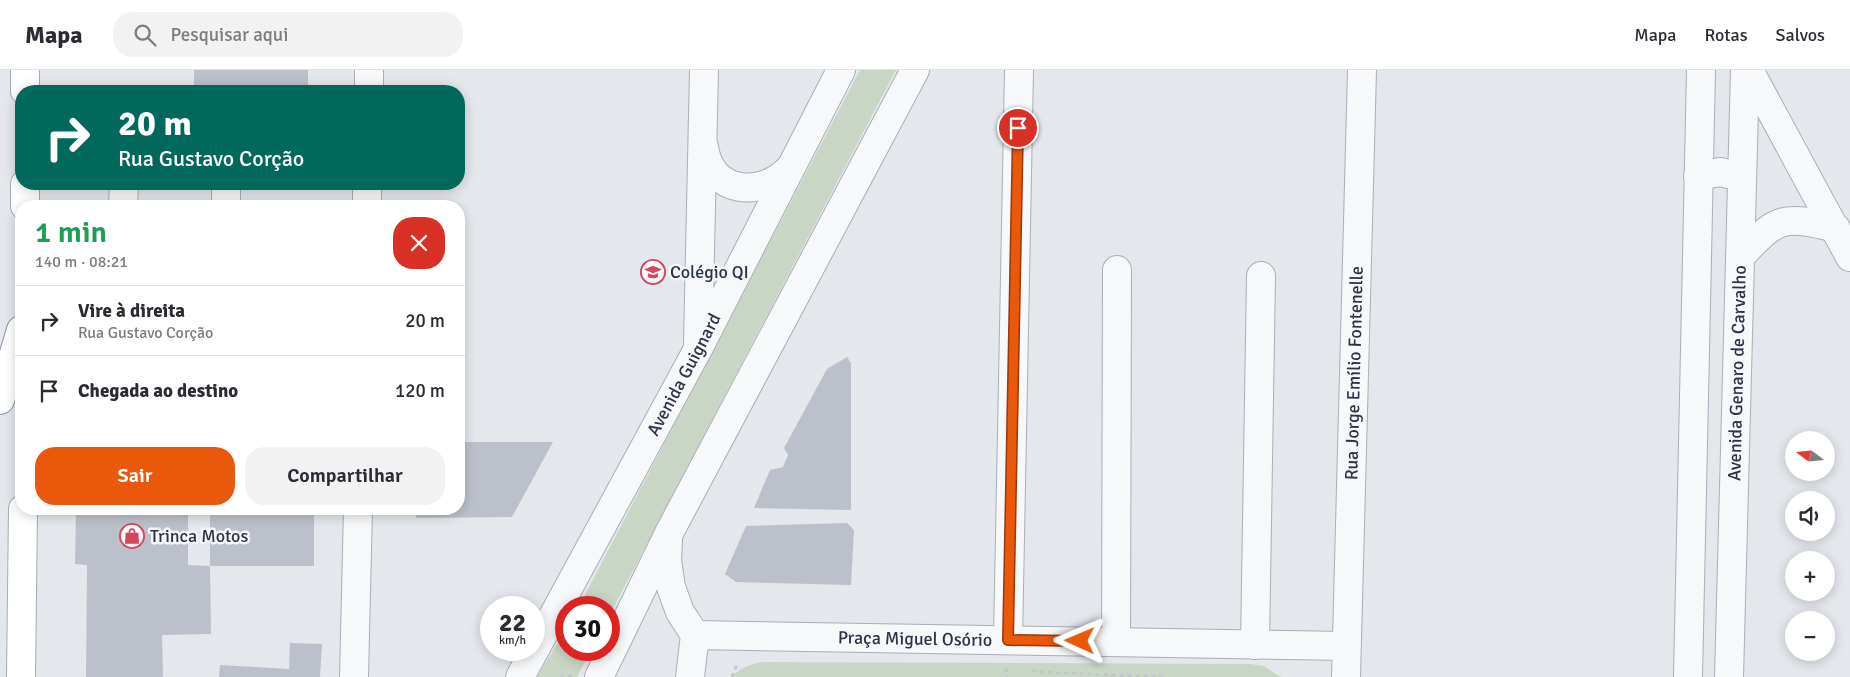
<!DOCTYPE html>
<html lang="pt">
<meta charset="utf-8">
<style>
:root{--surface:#fff;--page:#f2f2f3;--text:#2b2b33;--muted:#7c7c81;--line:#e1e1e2;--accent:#ea580c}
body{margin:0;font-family:Signika,sans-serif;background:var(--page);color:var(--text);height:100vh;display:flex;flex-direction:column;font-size:19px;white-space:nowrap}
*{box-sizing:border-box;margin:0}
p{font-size:16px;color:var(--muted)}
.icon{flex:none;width:28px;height:28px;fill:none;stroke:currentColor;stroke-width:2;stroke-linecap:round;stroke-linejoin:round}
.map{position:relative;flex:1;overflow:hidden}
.details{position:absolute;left:15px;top:130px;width:450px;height:315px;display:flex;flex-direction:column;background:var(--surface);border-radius:20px;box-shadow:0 2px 12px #0003}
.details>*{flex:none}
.guide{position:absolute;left:15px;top:15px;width:450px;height:105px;border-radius:20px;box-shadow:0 2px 12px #0003;background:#00695c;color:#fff;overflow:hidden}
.needle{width:32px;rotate:286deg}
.fabs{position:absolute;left:1785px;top:361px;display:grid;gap:10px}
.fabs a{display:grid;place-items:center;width:50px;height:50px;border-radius:50%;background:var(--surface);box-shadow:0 2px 12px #0003;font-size:25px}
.speed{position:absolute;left:480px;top:526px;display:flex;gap:10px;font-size:25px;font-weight:700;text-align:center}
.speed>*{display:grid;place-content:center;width:65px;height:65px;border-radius:50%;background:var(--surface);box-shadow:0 2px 12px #0003;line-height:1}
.speed small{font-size:12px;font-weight:400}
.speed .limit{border:8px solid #d22;background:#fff;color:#111}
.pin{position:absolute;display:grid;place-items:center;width:42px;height:42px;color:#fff;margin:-21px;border:2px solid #fff;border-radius:50%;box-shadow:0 1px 5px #0007}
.me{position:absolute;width:55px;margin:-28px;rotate:271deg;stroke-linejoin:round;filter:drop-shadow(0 0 4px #0008)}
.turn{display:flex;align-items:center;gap:18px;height:105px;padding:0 20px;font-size:22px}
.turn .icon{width:65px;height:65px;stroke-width:2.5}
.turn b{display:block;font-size:35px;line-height:42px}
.round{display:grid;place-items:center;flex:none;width:52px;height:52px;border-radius:20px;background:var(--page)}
.overview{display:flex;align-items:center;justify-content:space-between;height:85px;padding:0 20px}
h1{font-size:30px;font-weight:600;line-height:38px;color:#1e9e55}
.cta{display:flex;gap:10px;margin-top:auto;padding:10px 20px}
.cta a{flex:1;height:58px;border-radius:20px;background:var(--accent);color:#fff;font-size:20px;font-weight:600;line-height:58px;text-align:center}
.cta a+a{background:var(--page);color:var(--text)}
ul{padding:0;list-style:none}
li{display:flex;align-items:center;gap:15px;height:70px;padding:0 20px;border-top:1px solid var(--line)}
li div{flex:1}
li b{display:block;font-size:19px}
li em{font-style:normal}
header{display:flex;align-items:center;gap:30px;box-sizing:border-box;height:70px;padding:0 25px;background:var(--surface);border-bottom:1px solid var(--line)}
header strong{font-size:24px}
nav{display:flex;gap:28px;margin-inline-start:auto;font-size:18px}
.search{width:350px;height:45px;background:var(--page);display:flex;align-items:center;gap:12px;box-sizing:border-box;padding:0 18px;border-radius:20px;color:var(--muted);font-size:19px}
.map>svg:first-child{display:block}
.green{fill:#c9d6c5}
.building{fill:#bbc0ca}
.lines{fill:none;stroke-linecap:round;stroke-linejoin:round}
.minor-casing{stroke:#a9aeb7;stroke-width:30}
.major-casing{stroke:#a3abb8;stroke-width:30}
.highway-casing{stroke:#8b94a3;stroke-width:30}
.path{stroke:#c2c5cb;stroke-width:3;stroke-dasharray:4 4;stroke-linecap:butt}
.minor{stroke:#f7f8fa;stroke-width:28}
.major{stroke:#fff;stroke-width:28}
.highway{stroke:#fff;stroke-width:28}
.route-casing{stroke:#983908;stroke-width:12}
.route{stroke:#ea580c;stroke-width:9}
.labels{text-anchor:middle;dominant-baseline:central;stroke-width:5;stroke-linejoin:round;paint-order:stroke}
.poi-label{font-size:18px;fill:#2b3445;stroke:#f4f6f9;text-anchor:start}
.street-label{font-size:18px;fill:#2b3445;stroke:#f4f6f9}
</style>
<header>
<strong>Mapa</strong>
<div class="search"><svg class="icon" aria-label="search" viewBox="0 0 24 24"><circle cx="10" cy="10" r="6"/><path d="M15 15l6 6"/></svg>Pesquisar aqui</div>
<nav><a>Mapa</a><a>Rotas</a><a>Salvos</a></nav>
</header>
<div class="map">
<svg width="1850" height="607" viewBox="0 0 1850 607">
<rect width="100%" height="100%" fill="#e4e7ec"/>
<!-- green -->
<path class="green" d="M860 0H896L609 546V538H578Z
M566 559V580H591L577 607H537Z
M763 592 1251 594 1264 596 1281 607H732C741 597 750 594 763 592Z"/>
<!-- building -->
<path class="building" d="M194 0H308V21H194Z
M847 287 851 293V440L754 438 770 400 783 397 788 385 784 378 827 299Z
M459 372H553L512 447 416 448V439H459Z
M76 439H188V495L210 496 211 564 162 565 163 607H86L87 495 75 494Z
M210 439H314V496H210Z
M847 453 854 460 851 515 736 512 725 504 746 456Z
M290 573 322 574 320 607H219L220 595 289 599Z"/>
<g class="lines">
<defs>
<g id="minor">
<path d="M1749 0 1850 187"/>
<path d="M369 21V0"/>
<path d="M704 77C711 124 761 129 790 98"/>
<path d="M1698 106 1720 102 1742 107"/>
<path d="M226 114V136"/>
<path d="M123 136 124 114"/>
<path d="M367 136V114"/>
<path d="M1740 187C1777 147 1782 145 1836 158"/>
<path d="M698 273 704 0"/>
<path d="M668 470 667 490 671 517 680 542 695 565 690 607"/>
<path id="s1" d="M695 565 1346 576"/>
<path d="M1008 570 1019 0"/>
<path d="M1116 572 1117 200"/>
<path d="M1255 575 1261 206"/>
<path d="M354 607 358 439"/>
<path id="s2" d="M520 607 698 279 841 0"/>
<path d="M599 607 669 463 915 0"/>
<path id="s3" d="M1346 607 1362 0"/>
<path d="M1688 607 1701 0"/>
<path id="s4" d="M1729 607 1745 0"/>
</g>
<path id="major" d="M25 21V0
M25 114V136
M21 607 23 439"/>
<path id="highway" d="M0 330 21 260"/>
</defs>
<!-- minor casing -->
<use href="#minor" class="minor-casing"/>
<!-- major casing -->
<use href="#major" class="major-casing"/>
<!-- highway casing -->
<use href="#highway" class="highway-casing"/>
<!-- path -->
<path class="path" d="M1006 598 1007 607
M1032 600 1037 602 1164 607
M560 607 572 606
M732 607 737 594"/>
<!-- minor -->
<use href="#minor" class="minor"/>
<!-- major -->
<use href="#major" class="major"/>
<!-- highway -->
<use href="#highway" class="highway"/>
</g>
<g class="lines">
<defs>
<path id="route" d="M1018 58 1008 570 1080 571"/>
</defs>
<!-- route casing -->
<use href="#route" class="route-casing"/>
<!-- route -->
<use href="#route" class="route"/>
</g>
<!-- icons -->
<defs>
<symbol id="school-ring" viewBox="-11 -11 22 22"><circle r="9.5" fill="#f4f6f9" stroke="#d1495b" stroke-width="1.5"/><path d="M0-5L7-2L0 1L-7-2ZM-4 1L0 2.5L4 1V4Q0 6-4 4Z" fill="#d1495b"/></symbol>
<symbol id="shop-ring" viewBox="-11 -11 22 22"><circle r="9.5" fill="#f4f6f9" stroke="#d1495b" stroke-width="1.5"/><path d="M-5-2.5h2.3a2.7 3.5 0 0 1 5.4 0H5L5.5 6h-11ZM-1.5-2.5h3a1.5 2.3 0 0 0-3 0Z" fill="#d1495b"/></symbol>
</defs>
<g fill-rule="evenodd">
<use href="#school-ring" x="639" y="188" width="28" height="28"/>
<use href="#shop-ring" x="118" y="452" width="28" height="28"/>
</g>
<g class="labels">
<!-- poi labels -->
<g class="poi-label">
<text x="670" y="202">Colégio QI</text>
<text x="150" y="466">Trinca Motos</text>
</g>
<!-- street labels -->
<g class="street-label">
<text stroke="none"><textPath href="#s3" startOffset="304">Rua Jorge Emílio Fontenelle</textPath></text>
<text stroke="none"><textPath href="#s4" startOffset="304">Avenida Genaro de Carvalho</textPath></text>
<text stroke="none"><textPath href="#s2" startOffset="344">Avenida Guignard</textPath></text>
<text stroke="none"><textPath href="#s1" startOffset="220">Praça Miguel Osório</textPath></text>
</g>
</g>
</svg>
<div class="fabs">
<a><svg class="needle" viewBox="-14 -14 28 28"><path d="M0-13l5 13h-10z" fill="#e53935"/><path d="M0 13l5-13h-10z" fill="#7c7c81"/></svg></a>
<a><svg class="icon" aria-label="sound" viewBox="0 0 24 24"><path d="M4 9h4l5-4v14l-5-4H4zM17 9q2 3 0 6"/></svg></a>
<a>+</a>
<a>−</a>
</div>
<div class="speed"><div>22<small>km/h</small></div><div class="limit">30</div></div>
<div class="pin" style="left:1018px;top:58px;background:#d93025"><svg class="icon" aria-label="arrive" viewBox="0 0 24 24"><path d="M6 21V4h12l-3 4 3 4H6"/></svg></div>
<svg class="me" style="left:1080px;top:571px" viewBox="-20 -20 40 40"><path d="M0-17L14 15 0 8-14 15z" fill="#ea580c" stroke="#fff" stroke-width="4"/></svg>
<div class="guide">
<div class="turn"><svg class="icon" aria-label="right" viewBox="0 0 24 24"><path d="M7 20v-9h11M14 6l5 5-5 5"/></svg><div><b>20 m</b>Rua Gustavo Corção</div></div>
</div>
<section class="details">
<div class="overview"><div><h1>1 min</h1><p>140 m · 08:21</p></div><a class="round" style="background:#d93025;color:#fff"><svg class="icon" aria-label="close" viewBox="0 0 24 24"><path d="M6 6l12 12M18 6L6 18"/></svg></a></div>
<ul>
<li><svg class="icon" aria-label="right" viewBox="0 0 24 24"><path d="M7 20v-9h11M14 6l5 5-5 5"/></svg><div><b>Vire à direita</b><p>Rua Gustavo Corção</p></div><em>20 m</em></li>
<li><svg class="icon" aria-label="arrive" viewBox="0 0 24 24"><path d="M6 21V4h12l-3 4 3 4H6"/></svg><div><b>Chegada ao destino</b></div><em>120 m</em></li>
</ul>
<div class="cta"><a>Sair</a><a>Compartilhar</a></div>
</section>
</div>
